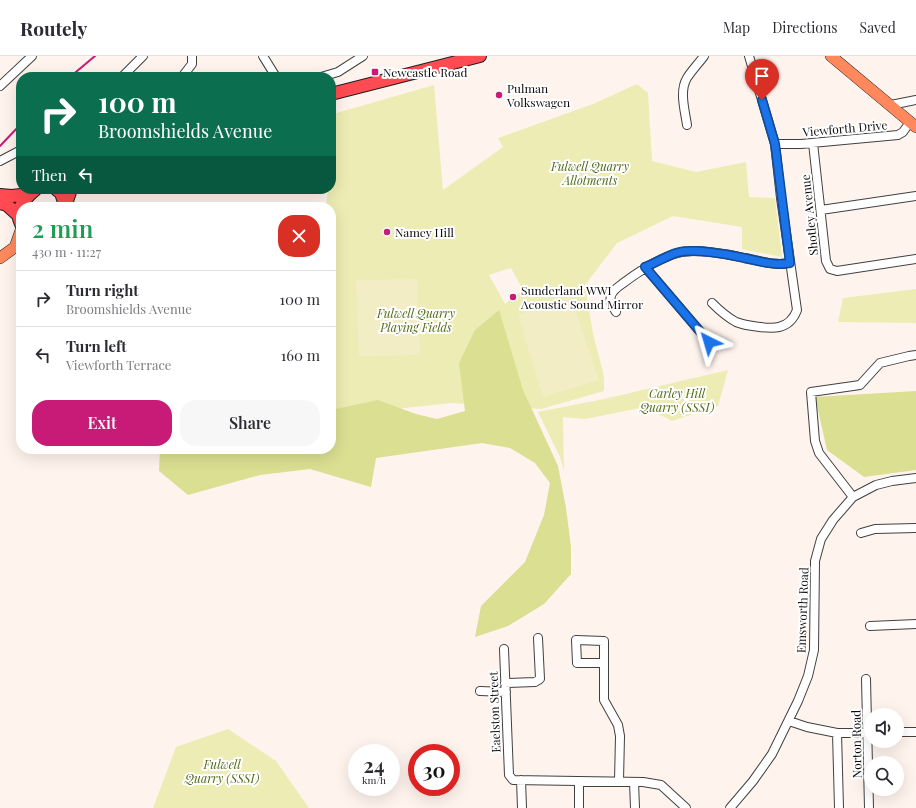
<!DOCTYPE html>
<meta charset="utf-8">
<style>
:root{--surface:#fff;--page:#f7f7f7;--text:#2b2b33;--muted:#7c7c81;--line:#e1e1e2;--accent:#c81a77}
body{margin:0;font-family:"Playfair Display",serif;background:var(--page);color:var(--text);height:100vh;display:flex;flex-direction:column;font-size:15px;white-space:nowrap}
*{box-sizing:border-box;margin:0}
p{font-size:13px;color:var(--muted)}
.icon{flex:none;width:22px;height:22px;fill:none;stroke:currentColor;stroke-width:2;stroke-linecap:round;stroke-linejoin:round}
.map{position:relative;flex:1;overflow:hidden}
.sheet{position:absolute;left:16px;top:146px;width:320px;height:252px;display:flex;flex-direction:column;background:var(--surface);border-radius:16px;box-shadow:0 4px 16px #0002}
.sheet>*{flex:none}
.top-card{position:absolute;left:16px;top:16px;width:320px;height:122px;border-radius:16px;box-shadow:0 4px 16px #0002;background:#0b6e4f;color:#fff;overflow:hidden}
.controls{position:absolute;left:864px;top:652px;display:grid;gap:8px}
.controls a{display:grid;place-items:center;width:40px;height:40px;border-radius:50%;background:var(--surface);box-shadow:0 4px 16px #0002;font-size:20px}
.speed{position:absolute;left:348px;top:688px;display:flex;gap:8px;font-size:20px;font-weight:700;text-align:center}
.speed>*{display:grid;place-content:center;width:52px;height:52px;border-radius:50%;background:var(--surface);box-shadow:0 4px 16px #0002;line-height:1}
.speed small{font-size:10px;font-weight:400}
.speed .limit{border:6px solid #d22;background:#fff;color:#111}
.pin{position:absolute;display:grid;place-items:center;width:34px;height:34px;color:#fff;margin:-41px -17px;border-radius:50% 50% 50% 0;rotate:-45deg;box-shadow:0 0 4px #0007}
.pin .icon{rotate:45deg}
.me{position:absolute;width:44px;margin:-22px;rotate:320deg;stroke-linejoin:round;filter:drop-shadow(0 0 3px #0008)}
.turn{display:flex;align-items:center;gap:14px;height:84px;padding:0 16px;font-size:18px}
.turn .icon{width:52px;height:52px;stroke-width:2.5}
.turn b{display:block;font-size:28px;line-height:34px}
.then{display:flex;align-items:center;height:38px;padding:0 16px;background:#0003;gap:8px;font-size:15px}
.round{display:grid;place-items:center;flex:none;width:42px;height:42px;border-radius:16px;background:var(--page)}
.headline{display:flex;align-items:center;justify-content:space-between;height:68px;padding:0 16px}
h1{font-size:24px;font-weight:600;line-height:30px;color:#1e9e55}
.primary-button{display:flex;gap:8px;margin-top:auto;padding:8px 16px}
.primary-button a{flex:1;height:46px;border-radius:16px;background:var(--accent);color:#fff;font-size:16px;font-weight:600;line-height:46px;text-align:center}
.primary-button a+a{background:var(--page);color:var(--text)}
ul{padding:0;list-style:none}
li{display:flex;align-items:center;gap:12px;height:56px;padding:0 16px;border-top:1px solid var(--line)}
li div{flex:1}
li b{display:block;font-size:15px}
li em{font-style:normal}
header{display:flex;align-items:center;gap:24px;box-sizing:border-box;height:56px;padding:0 20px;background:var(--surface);border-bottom:1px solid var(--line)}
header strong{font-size:19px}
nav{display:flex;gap:22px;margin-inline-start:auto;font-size:14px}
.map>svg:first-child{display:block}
.green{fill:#edecb4;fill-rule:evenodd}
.forest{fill:#dadf92}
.pitch{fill:#f3edc6}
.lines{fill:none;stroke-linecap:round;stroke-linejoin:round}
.minor-casing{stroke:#404040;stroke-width:10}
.major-casing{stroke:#1e1e1e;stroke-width:12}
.highway-casing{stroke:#1e1e1e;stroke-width:14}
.minor{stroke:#fff;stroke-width:8}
.major{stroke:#ff895d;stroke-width:11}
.highway{stroke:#ff4b51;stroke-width:12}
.rail{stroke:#c81a77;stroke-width:2}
.route-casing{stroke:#114b97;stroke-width:10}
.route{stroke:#1a73e8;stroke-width:7}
.poi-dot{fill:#c81a77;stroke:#fff;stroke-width:1.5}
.labels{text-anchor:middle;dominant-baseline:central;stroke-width:4;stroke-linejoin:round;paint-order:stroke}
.poi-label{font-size:12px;fill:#0d0d0d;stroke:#fff;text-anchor:start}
.street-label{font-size:12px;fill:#0d0d0d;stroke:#fff}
.park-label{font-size:12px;font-style:italic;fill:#516a18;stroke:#fff}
</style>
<header>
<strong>Routely</strong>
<nav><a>Map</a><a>Directions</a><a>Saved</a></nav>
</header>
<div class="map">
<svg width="916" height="752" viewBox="0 0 916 752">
<rect width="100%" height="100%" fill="#fff3ed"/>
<!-- green -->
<path class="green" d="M637 28 648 37 652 105 696 116 746 106 749 141 775 142 782 201 742 193V171L673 160 617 187 585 229 593 278 604 320V335L541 353 451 347 331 360V151H326L328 133H331V88L333 58 434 29 443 134 503 91 498 82 593 48ZM511 212 523 234 505 248 489 219Z
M916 233V267L838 266 843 242Z
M728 314 718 350 672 365 645 351 585 363 563 361 564 415 560 401 538 356 604 343Z
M228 673 276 705 309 752H153L176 691Z"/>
<!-- forest -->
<path class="forest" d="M499 254 523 334 558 410 566 452 571 491V518L544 548 508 570 475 581 481 550 525 506 544 459 550 427 535 407 510 392 482 387 376 402 371 431 310 413 260 419 188 439 159 415 160 393H331V354L378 344 416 358 437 363 465 355 459 307 475 274Z
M916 335V414L864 421 827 394 815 341Z"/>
<!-- pitch -->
<path class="pitch" d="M417 223 420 299 359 300 356 224Z
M571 241 599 324 543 341 518 259Z"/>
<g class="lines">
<defs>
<path id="minor" d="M263 0 276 21
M122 21 143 0
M182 21 192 8V0
M321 21 338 16 363 0
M0 30 32 0
M891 49 916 44
M687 69C685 55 679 35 687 22 692 14 699 7 704 0
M813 87 826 205 830 213 837 215 916 203
M775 88H801L898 79 903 76 910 66
M0 105 21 94
M821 154 916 140
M645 211 709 286
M712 247C719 254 727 261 736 266 746 270 770 273 779 271 788 269 794 262 797 254L781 142 775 88 749 0
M616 256C607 243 609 237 622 228 638 216 658 202 678 197 694 192 728 198 745 202 760 205 775 210 790 207
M853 441 819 397 815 385 811 336 860 329 880 307 909 300 916 299
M861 477 875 473 916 472
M870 570 916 568
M504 593 509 719 513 724 643 726 661 729 686 752
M604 607H577L576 584 604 585V644L618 669 620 680 619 725
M866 623 869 752
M505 627 535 626 540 623 538 582
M480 635 506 636
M789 665 807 671 837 677H871
M897 676H916
M837 677 839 752
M521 724 522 752
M579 725V752
M634 726 635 752
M730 752 753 725 772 698 798 645 808 620 814 594 815 505 821 483 833 464 853 441 876 429 892 425 916 422"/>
<path id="major" d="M831 0 916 71
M15 191 21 174
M0 202 15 191 21 189"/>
<path id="highway" d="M331 38 480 0
M56 133 61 137 65 149
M0 139 12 140 30 138
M0 147 7 149 18 159
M65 151 71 133
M21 168C14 155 25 142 36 133"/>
</defs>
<!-- minor casing -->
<use href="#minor" class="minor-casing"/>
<!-- major casing -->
<use href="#major" class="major-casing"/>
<!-- highway casing -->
<use href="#highway" class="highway-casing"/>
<!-- minor -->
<use href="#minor" class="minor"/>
<!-- major -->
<use href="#major" class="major"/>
<!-- highway -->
<use href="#highway" class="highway"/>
<!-- rail -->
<path class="rail" d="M70 21 95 0
M0 90 21 68"/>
</g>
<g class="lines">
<defs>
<path id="route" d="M709 286 645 211C655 207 665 201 676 197 692 192 727 198 744 202 759 205 774 210 790 207L775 88 762 44"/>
</defs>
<!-- route casing -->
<use href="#route" class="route-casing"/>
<!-- route -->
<use href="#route" class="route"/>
</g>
<!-- markers -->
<g class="poi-dot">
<rect x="371" y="12" width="8" height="8" rx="2"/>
<circle cx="499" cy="39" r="4"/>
<circle cx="387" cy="176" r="4"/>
<circle cx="513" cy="241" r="4"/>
</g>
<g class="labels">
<!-- poi labels -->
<g class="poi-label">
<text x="383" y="16">Newcastle Road</text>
<text x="507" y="32">Pulman<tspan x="507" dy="14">Volkswagen</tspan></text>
<text x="395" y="176">Namey Hill</text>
<text x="521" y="234">Sunderland WWI<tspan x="521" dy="14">Acoustic Sound Mirror</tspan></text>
</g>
<!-- street labels -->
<g class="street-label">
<text transform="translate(845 72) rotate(-5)">Viewforth Drive</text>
<text transform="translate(809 159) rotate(-96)">Shotley Avenue</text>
<text transform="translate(802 554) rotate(-88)">Emsworth Road</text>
<text transform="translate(494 656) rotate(-92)">Eaelston Street</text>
<text transform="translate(856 688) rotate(-91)">Norton Road</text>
</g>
<!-- park labels -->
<g class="park-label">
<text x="590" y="110">Fulwell Quarry<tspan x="590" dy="14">Allotments</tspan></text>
<text x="416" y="257">Fulwell Quarry<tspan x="416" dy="14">Playing Fields</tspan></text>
<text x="677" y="337">Carley Hill<tspan x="677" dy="14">Quarry (SSSI)</tspan></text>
<text x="222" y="708">Fulwell<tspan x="222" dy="14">Quarry (SSSI)</tspan></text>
</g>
</g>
</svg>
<div class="controls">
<a><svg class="icon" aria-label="sound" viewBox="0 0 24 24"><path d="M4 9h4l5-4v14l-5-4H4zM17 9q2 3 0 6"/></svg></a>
<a><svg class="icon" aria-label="search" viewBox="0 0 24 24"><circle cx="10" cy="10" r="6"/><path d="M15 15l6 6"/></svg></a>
</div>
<div class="speed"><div>24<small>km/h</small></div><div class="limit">30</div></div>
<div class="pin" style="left:762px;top:44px;background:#d93025"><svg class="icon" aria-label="arrive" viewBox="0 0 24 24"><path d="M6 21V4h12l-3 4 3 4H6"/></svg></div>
<svg class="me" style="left:709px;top:286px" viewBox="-20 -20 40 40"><path d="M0-17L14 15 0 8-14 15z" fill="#1a73e8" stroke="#fff" stroke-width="4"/></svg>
<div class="top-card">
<div class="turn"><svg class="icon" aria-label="right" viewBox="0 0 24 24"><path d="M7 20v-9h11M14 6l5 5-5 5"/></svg><div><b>100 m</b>Broomshields Avenue</div></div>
<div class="then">Then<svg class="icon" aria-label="left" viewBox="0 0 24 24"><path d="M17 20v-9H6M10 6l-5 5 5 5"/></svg></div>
</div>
<section class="sheet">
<div class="headline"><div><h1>2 min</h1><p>430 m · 11:27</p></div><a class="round" style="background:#d93025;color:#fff"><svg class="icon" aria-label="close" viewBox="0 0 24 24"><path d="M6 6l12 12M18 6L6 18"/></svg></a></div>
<ul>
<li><svg class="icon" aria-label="right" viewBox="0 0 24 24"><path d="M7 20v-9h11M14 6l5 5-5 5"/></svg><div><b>Turn right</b><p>Broomshields Avenue</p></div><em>100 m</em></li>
<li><svg class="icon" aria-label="left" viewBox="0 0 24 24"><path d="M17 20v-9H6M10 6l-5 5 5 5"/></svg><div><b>Turn left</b><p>Viewforth Terrace</p></div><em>160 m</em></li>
</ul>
<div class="primary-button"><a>Exit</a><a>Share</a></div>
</section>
</div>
